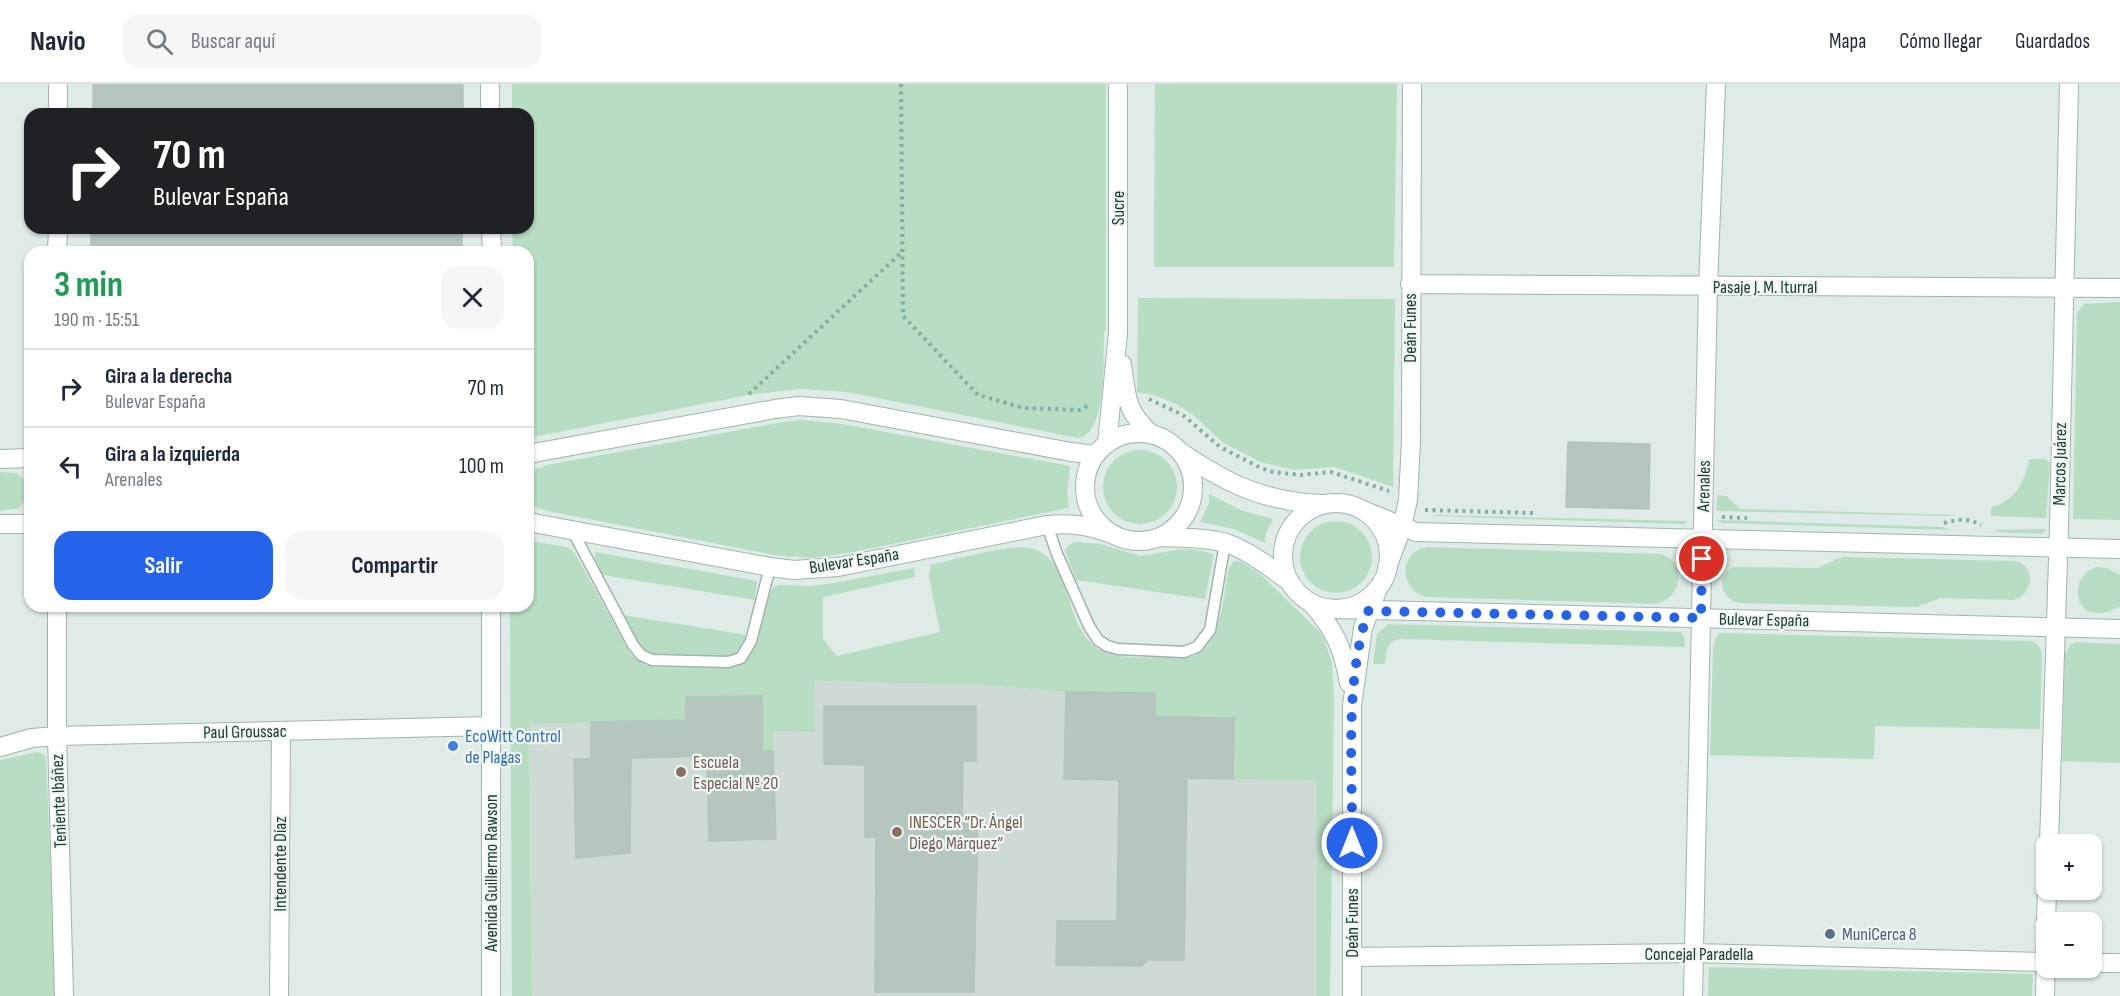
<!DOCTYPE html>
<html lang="es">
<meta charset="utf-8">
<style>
:root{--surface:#fff;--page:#f6f6f7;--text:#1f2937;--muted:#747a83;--line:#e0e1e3;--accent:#2563eb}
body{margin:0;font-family:"Sofia Sans Condensed",sans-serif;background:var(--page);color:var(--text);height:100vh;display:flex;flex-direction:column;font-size:22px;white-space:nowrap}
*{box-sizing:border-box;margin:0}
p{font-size:20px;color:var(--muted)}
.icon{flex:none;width:33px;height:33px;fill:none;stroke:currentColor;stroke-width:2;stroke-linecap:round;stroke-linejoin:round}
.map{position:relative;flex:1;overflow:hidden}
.drawer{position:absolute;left:24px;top:162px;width:510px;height:366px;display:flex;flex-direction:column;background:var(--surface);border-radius:18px;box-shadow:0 2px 4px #0004}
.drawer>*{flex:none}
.hud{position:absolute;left:24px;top:24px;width:510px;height:126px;border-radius:18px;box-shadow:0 2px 4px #0004;background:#202124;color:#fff;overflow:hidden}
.fabs{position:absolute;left:2036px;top:750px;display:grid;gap:12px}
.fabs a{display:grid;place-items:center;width:66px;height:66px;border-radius:12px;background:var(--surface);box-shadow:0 2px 4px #0004;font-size:30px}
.pin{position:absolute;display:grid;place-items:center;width:51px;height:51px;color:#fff;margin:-26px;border:3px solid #fff;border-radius:50%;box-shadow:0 2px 6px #0007}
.me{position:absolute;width:66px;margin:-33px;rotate:0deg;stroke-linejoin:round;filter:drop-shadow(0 0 4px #0008)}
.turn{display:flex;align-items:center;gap:21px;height:126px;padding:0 30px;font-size:27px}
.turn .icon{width:78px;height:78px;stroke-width:2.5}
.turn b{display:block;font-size:42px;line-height:51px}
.round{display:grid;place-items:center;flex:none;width:63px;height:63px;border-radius:18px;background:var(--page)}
.overview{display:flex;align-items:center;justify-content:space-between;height:102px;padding:0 30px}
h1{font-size:36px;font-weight:700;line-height:45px;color:#1e9e55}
.cta{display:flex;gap:12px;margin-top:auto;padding:12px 30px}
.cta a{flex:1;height:69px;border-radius:18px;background:var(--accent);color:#fff;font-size:24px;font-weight:700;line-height:69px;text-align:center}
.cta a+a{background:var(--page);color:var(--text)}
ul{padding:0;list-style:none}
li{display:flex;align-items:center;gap:18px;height:78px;padding:0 30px;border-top:2px solid var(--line)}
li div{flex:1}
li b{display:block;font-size:22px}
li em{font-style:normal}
header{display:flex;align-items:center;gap:36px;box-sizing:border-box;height:84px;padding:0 30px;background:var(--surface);border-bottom:2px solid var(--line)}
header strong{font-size:28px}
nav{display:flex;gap:33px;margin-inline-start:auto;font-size:21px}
.search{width:420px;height:54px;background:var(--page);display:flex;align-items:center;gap:15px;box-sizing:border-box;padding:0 21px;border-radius:18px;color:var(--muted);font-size:22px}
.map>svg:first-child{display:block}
.built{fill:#cedbd5}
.green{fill:#b7dec2}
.building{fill:#b5c6bf;stroke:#b2c5bd;stroke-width:1.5}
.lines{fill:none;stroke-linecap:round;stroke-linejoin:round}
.service-casing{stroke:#a2b3ad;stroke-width:13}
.minor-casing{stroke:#a2b3ad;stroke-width:20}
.secondary-casing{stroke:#9eb7af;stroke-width:20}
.path{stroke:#7fb0a1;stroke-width:4;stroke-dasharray:3 4.5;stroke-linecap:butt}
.service{stroke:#fff;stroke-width:10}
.minor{stroke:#fff;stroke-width:18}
.secondary{stroke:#fff;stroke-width:18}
.route{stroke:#2563eb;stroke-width:10;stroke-dasharray:0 18}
.shop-dot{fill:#3f7fe0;stroke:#f0f8f4;stroke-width:2}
.education-dot{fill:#8d6e63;stroke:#f0f8f4;stroke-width:2}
.service-dot{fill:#5c6f8a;stroke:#f0f8f4;stroke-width:2}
.labels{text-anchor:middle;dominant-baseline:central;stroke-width:4.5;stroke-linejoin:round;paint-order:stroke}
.street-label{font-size:18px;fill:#203c35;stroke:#f0f8f4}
.shop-label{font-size:18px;fill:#366cbe;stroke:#f0f8f4;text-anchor:start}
.education-label{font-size:18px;fill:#785e54;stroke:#f0f8f4;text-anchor:start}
.service-label{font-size:18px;fill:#4e5e75;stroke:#f0f8f4;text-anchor:start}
</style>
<header>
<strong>Navio</strong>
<div class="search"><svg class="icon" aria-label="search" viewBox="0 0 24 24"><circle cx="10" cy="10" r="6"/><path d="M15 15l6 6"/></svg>Buscar aquí</div>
<nav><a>Mapa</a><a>Cómo llegar</a><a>Guardados</a></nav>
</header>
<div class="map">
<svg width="2120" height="912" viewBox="0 0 2120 912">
<rect width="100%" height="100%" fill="#dfebe6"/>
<!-- built -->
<path class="built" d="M815 597 982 601 1066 608 1064 695 1135 696 1119 716 1117 790H1142L1141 815H1117V851L1096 837H1057L1056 880 1147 876H1184L1187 720 1161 693 1318 697 1317 912H532L529 640 685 636 686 613 762 612 773 667 774 647 814 648Z"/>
<!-- green -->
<path class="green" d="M512 0H1106V246L1104 248C1103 271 1108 350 1078 354L847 308 801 305 754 310 528 354V168H513L512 144H528V30H512Z
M1155 0H1397L1394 183H1154Z
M1138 214 1395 215 1393 403 1335 383 1294 386 1260 378 1222 358 1197 334 1176 320 1154 311 1137 308Z
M2120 218V436L2073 435 2077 229 2084 220Z
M801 336 842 340 1070 382 1067 410 1069 424 848 469 812 474 780 472 548 427 539 425 528 417 529 392 536 385 547 381 783 338Z
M1103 403a37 37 0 1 1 74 0a37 37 0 1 1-74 0Z
M2029 375H2045L2050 379 2046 434 1991 432V423C2014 418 2026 397 2029 375Z
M0 388 16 389 26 397 28 412 19 424 0 427Z
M1209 410 1243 427 1273 435 1266 449 1265 459 1234 445 1200 438 1209 419Z
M1717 411 1727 412 1740 425 1956 431 1948 432 1716 427Z
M1431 432 1434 431 1688 437 1684 440Z
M1717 436 1942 443 1951 446 1722 439Z
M1300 473a36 36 0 1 1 72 0a36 36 0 1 1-72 0Z
M2046 445 2042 450 1994 448 1999 446Z
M536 458 567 463 575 469 631 571 645 581 653 583 726 584 741 579 768 509 774 503 779 501 810 502 834 499 914 484 915 493 823 513V555L837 572 940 548 929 493 930 481C952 476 1011 460 1030 464 1076 474 1061 551 1105 568 1128 577 1166 572 1191 573 1222 563 1223 511 1229 484L1234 477 1242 478 1261 491 1320 548 1325 557 1332 579 1334 617 1330 912H1317V697L1233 695 1234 634 1155 633V609L1066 608 982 601 815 597 814 648 774 647 773 667H762V612L686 613V636L529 640 532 912H512L510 522H528V459Z
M1075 458 1100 460 1141 472 1181 465 1199 466 1214 470 1205 515 1076 496 1065 467 1068 462Z
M1428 463 1661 470C1689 479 1681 516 1655 520L1426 513C1397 504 1400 466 1428 463Z
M595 468 757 497 755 516 603 491 595 475Z
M1842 473 2016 477C2037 484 2033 510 2014 516L1941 514 1916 523 1738 519C1720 513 1716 494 1733 483L1817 484Z
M2096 483 2107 484 2120 491V523C2114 525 2108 529 2101 529 2073 532 2069 493 2096 483Z
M623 531 747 551 740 567 728 574 652 571C637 562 631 546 623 531Z
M1388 540 1680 548 1684 552 1685 563 1400 555C1386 557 1386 569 1385 580H1373L1377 550Z
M1720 549 2032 557 2039 562 2042 569 2040 645 1875 642 1874 675 1710 671 1713 564 1716 553Z
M2076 558 2120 560V679L2062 677 2065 570 2071 560Z
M37 668 44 670 46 674 56 912H0V676Z
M1709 883 2033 890 2032 912H1708Z"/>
<!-- building -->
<path class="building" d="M93 0H463V30H93Z
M91 144H462V168H91Z
M1568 358 1650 360 1649 425 1566 423Z
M1066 608 1155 609V633L1234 634 1233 695 1187 694 1184 876H1147L1142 882 1056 881 1057 837H1117L1119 696 1064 695Z
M762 612V667H773L776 755 709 757 707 672 631 674 630 769 576 774 574 675H591V638L686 636V613Z
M824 622H976V677H963L962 731H978L974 908H875L876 753H865V681L824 680Z"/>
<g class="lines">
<defs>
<path id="service" d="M1047 441 1057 470 1089 542 1098 556 1107 562 1118 565 1184 568 1197 563 1210 546 1225 459
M572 446 633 561 641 571 652 576 728 578 741 574 751 557 770 483"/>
<path id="minor" d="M58 30V0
M57 168 58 144
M1410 200 2120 204
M1387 484 1402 443 1408 416 1411 356 1412 0
M57 522V652L64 912
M0 663 32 654 57 652 491 642
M2049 760 2059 443 2069 0
M2046 838 2047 806
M1352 873 1694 869 2046 878
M2091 879H2120
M279 912 281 647
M491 912V522
M1693 912 1708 203 1716 0
M2045 912 2046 853"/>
<path id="secondary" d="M490 0V30
M491 144 492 168
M1122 280C1127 314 1125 326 1151 350
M1085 403a54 54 0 1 1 108 0a54 54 0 1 1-108 0Z
M1107 360 1118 249V0
M1182 369C1229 401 1266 418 1323 420
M528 370 775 325 799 322 841 325 1071 368 1096 371
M0 375 30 374
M1283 472a53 53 0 1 1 106 0a53 53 0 1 1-106 0Z
M1358 424 1416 448 2120 465
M528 438 770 483 794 486 838 483 1047 441C1072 439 1086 441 1109 449
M0 440H30
M1160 453C1181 454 1205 453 1226 459 1250 467 1270 484 1290 498
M1310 518C1334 544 1343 564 1349 599
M1335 525 2120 545
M1352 912V621L1363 544 1378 504"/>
</defs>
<!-- service casing -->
<use href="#service" class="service-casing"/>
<!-- minor casing -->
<use href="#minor" class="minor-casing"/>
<!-- secondary casing -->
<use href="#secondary" class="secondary-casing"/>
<!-- path -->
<path class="path" d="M901 0 903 232 978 311 1024 324 1080 326 1091 320
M749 310 902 168
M1149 315 1183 331 1220 363 1261 384 1273 388 1301 391 1331 388 1389 407
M1425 426 1534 429
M1722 433 1747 434
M1944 439C1958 435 1969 434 1981 441"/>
<!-- service -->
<use href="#service" class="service"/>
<!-- minor -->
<use href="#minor" class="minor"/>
<!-- secondary -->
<use href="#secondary" class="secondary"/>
</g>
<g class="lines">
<!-- route -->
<path class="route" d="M1352 759C1353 683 1344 601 1368 527L1701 534 1702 475"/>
</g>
<!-- markers -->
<circle class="shop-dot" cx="453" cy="662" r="6"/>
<g class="education-dot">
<circle cx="681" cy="688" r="6"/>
<circle cx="897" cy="748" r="6"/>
</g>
<circle class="service-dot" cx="1830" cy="850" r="6"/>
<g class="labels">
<!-- street labels -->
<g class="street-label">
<text transform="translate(1118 124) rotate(-90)">Sucre</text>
<text x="1765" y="203">Pasaje J. M. Iturral</text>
<text transform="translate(1410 244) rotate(-90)">Deán Funes</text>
<text transform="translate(2060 380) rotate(-89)">Marcos Juárez</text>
<text transform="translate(1704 402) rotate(-89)">Arenales</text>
<text transform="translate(854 477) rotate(-9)">Bulevar España</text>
<text transform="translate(1764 536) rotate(1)">Bulevar España</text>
<text transform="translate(245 648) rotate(-1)">Paul Groussac</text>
<text transform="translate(59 717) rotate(-92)">Teniente Ibáñez</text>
<text transform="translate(280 780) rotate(-90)">Intendente Díaz</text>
<text transform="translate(491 789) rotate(-90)">Avenida Guillermo Rawson</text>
<text transform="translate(1352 839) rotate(-90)">Deán Funes</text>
<text x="1699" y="870">Concejal Paradella</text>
</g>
<!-- shop labels -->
<g class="shop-label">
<text x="465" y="652">EcoWitt Control<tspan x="465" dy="21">de Plagas</tspan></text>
</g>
<!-- education labels -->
<g class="education-label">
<text x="693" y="678">Escuela<tspan x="693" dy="21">Especial Nº 20</tspan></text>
<text x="909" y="738">INESCER “Dr. Ángel<tspan x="909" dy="21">Diego Márquez”</tspan></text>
</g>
<!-- service labels -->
<g class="service-label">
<text x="1842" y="850">MuniCerca 8</text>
</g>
</g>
</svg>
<div class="fabs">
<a>+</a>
<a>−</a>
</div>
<div class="pin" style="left:1702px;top:475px;background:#d93025"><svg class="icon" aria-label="arrive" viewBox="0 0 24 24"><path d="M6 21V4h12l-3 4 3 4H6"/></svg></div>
<svg class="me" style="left:1352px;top:759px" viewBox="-20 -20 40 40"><circle r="17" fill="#2563eb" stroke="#fff" stroke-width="3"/><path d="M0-11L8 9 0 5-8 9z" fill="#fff"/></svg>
<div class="hud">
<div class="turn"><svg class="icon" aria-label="right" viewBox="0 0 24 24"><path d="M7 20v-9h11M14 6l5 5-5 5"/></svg><div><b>70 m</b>Bulevar España</div></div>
</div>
<section class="drawer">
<div class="overview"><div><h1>3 min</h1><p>190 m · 15:51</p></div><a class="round"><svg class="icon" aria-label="close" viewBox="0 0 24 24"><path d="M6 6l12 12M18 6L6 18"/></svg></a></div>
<ul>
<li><svg class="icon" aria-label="right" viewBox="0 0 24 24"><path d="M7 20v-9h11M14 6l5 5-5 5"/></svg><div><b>Gira a la derecha</b><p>Bulevar España</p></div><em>70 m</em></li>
<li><svg class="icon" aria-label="left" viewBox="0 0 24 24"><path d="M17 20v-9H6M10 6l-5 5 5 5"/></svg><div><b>Gira a la izquierda</b><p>Arenales</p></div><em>100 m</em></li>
</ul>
<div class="cta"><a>Salir</a><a>Compartir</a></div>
</section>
</div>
